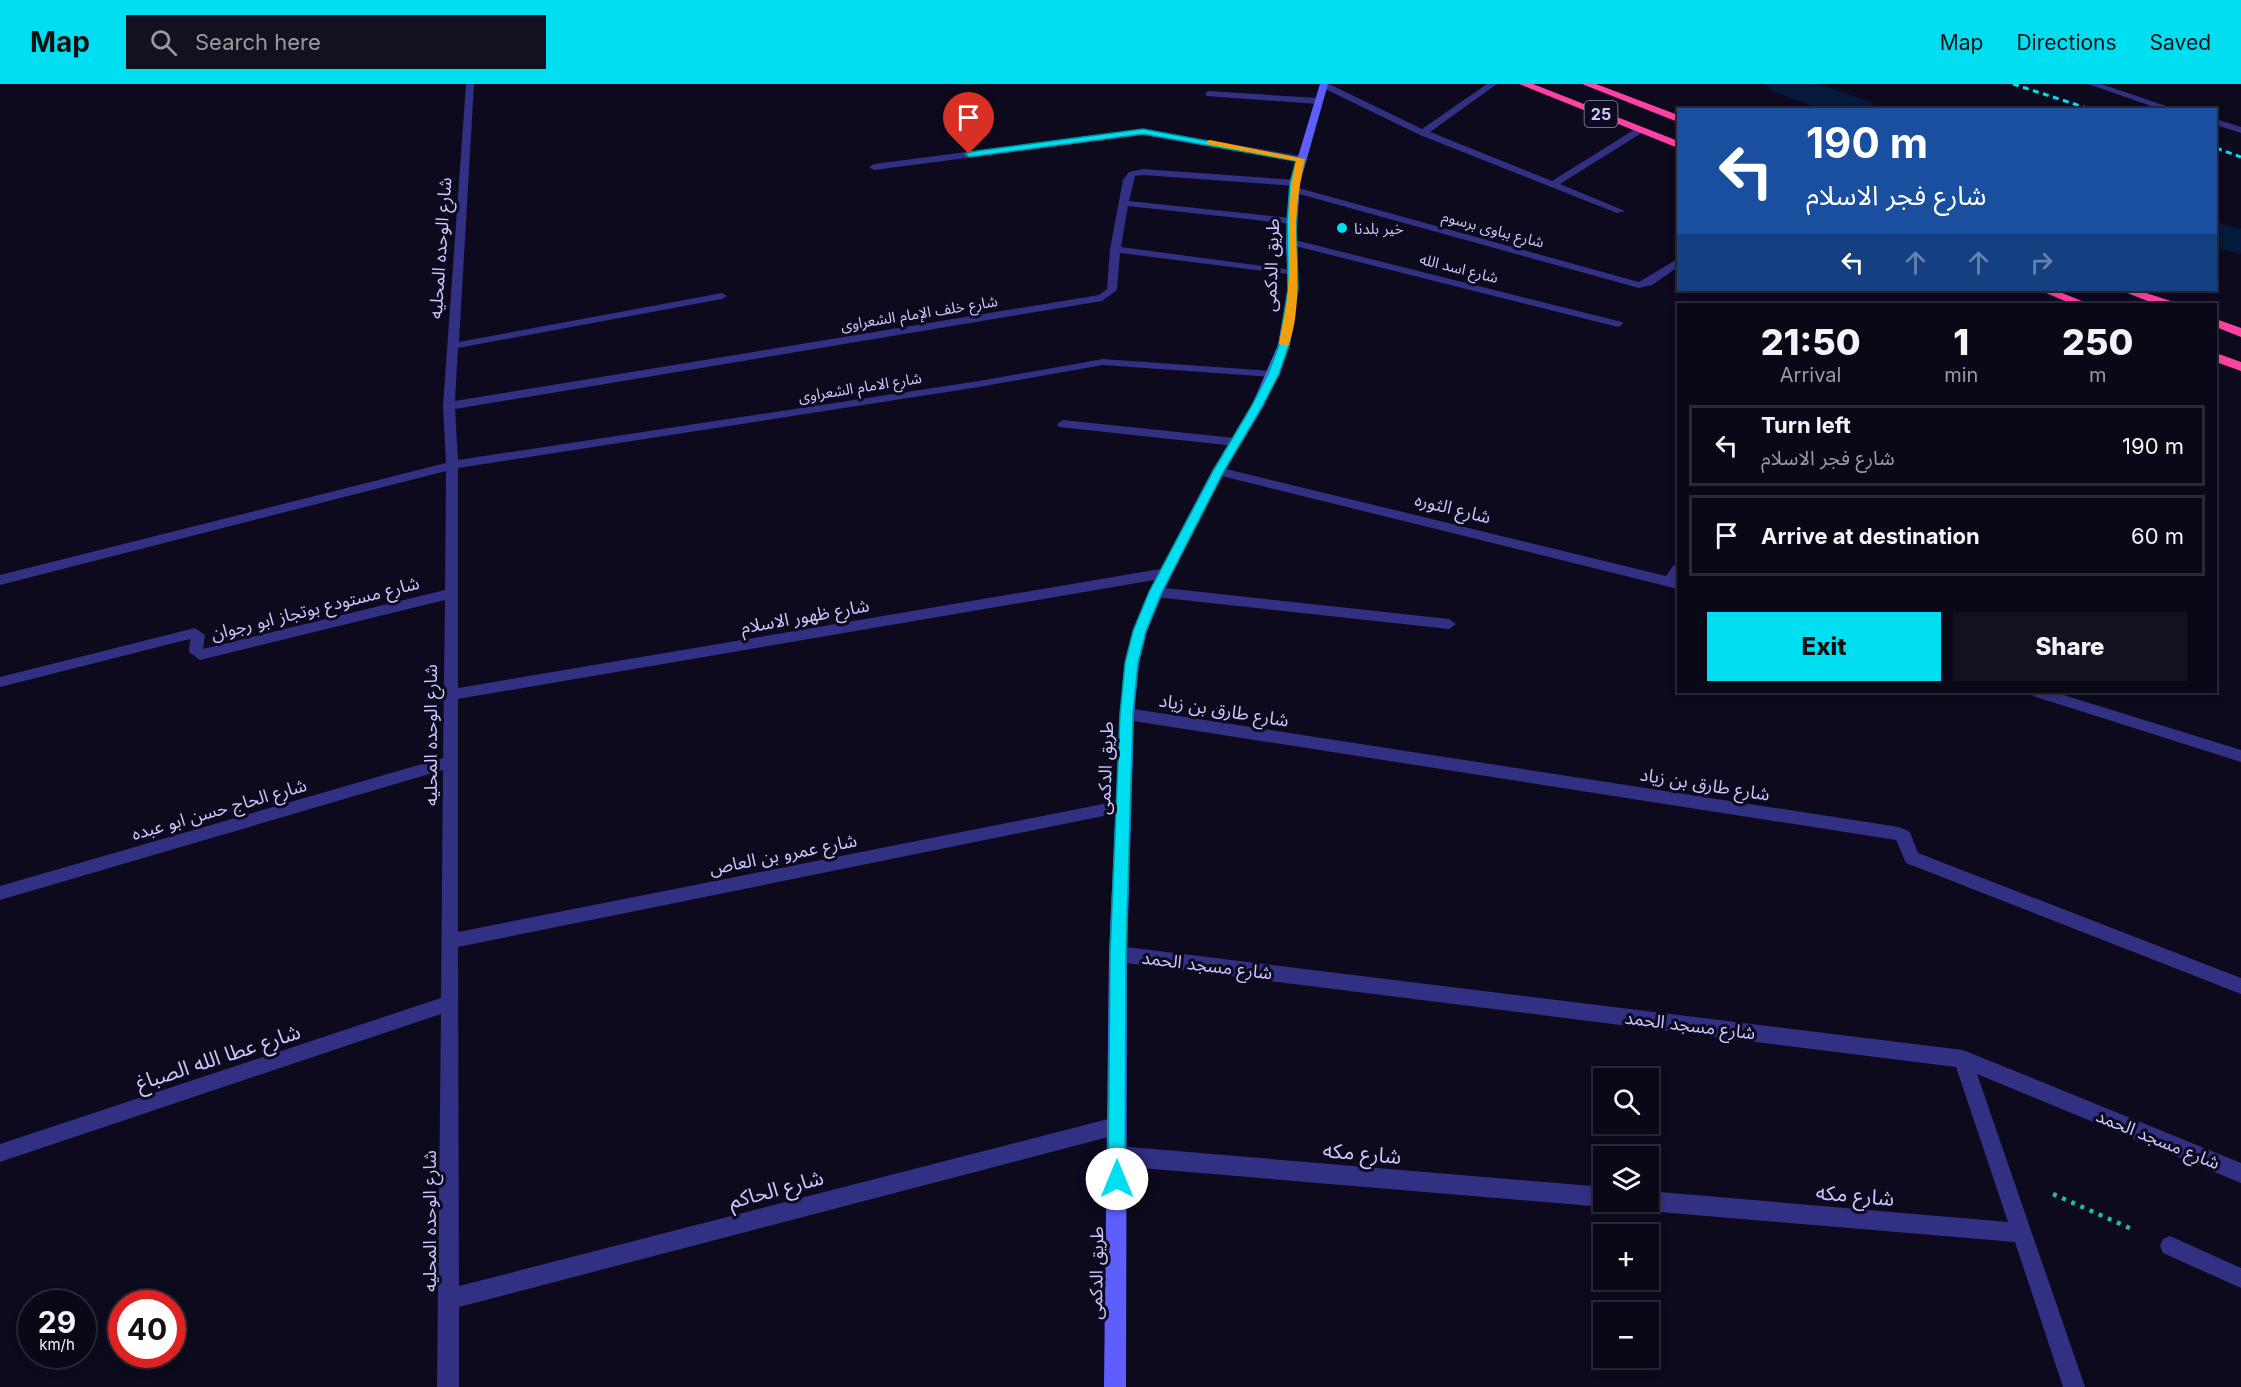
<!DOCTYPE html>
<meta charset="utf-8">
<style>
:root{--surface:#0a0816;--page:#13111f;--text:#f1f3f6;--muted:#999aa1;--line:#2a2935;--accent:#00dff2}
body{margin:0;font-family:Inter,"Noto Sans Arabic",sans-serif;background:var(--page);color:var(--text);height:100vh;display:flex;flex-direction:column;font-size:22px;white-space:nowrap}
*{box-sizing:border-box;margin:0}
p{font-size:20px;color:var(--muted)}
.icon{flex:none;width:33px;height:33px;fill:none;stroke:currentColor;stroke-width:2;stroke-linecap:round;stroke-linejoin:round}
.map{position:relative;flex:1;overflow:hidden}
.side{position:absolute;left:1677px;top:219px;width:540px;height:390px;display:flex;flex-direction:column;background:var(--surface);border-radius:0px;box-shadow:0 3px 9px #0003,0 0 0 2px var(--line)}
.side>*{flex:none}
.hud{position:absolute;left:1677px;top:24px;width:540px;height:183px;border-radius:0px;box-shadow:0 3px 9px #0003,0 0 0 2px var(--line);background:#1a4fa0;color:#fff;overflow:hidden}
.tools{position:absolute;left:1593px;top:984px;display:grid;gap:12px}
.tools a{display:grid;place-items:center;width:66px;height:66px;border-radius:0px;background:var(--surface);box-shadow:0 3px 9px #0003,0 0 0 2px var(--line);font-size:30px}
.speed{position:absolute;left:18px;top:1206px;display:flex;gap:12px;font-size:30px;font-weight:700;text-align:center}
.speed>*{display:grid;place-content:center;width:78px;height:78px;border-radius:50%;background:var(--surface);box-shadow:0 3px 9px #0003,0 0 0 2px var(--line);line-height:1}
.speed small{font-size:15px;font-weight:400}
.speed .limit{border:9px solid #d22;background:#fff;color:#111}
.pin{position:absolute;display:grid;place-items:center;width:51px;height:51px;color:#fff;margin:-62px -26px;border-radius:50% 50% 50% 0;rotate:-45deg;box-shadow:0 0 6px #0007}
.pin .icon{rotate:45deg}
.me{position:absolute;width:66px;margin:-33px;rotate:0deg;stroke-linejoin:round;filter:drop-shadow(0 0 4px #0008)}
.turn{display:flex;align-items:center;gap:21px;height:126px;padding:0 30px;font-size:27px}
.turn .icon{width:78px;height:78px;stroke-width:2.5}
.turn b{display:block;font-size:42px;line-height:51px}
.lanes{display:flex;align-items:center;height:57px;padding:0 30px;background:#0003;justify-content:center;gap:30px;direction:ltr}
.lanes .off{opacity:.35}
.eta{display:flex;justify-content:space-evenly;align-items:center;height:102px;text-align:center}
.eta b{font-size:36px;font-weight:800;line-height:42px}
.cta{display:flex;gap:12px;margin-top:auto;padding:12px 30px}
.cta a{flex:1;height:69px;border-radius:0px;background:var(--accent);color:#111;font-size:24px;font-weight:800;line-height:69px;text-align:center}
.cta a+a{background:var(--page);color:var(--text)}
ul{padding:0;list-style:none}
li{display:flex;align-items:center;gap:18px;height:81px;margin:0 12px 9px;padding:0 18px;border:3px solid var(--line);border-radius:0px}
li div{flex:1}
li b{display:block;font-size:22px}
li em{font-style:normal}
header{display:flex;align-items:center;gap:36px;box-sizing:border-box;height:84px;padding:0 30px;background:var(--accent);color:#111}
header strong{font-size:28px}
nav{display:flex;gap:33px;margin-inline-start:auto;font-size:21px}
.search{width:420px;height:54px;background:var(--page);display:flex;align-items:center;gap:15px;box-sizing:border-box;padding:0 21px;border-radius:0px;color:var(--muted);font-size:22px}
.map>svg:first-child{display:block}
.lines{fill:none;stroke-linecap:round;stroke-linejoin:round}
.canal{fill:#041a3d;fill-rule:evenodd}
.path{stroke:#20baad;stroke-width:4.5;stroke-dasharray:4 6;stroke-linecap:butt}
.street{fill:#313082;fill-rule:evenodd}
.secondary{fill:#5e5eff;fill-rule:evenodd}
.highway{fill:#ff42a1;fill-rule:evenodd}
.rail{stroke:#00dff2;stroke-width:3;stroke-dasharray:6 4.5;stroke-linecap:butt}
.route{fill:#00dff2;stroke:#00919d;stroke-width:1.5}
.slow{fill:#f59e0b}
.poi-dot{fill:#00dff2;stroke:#0d0a1e;stroke-width:2}
.labels{text-anchor:middle;dominant-baseline:central;stroke-width:6;stroke-linejoin:round;paint-order:stroke}
.far-poi-label{font-size:15px;fill:#ccc7ff;stroke:#0d0a1e;text-anchor:start}
.far-street-label{font-size:15px;fill:#ccc7ff;stroke:#0d0a1e}
.shield{fill:#0d0a1e;stroke:#938ebc;stroke-width:1.5}
.shield-label{font-size:16px;font-weight:bold;fill:#ccc7ff}
.street-label{font-size:18px;fill:#ccc7ff;stroke:#0d0a1e}
.near-street-label{font-size:21px;fill:#ccc7ff;stroke:#0d0a1e}
</style>
<header>
<strong>Map</strong>
<div class="search"><svg class="icon" aria-label="search" viewBox="0 0 24 24"><circle cx="10" cy="10" r="6"/><path d="M15 15l6 6"/></svg>Search here</div>
<nav><a>Map</a><a>Directions</a><a>Saved</a></nav>
</header>
<div class="map">
<svg width="2241" height="1303" viewBox="0 0 2241 1303">
<rect width="100%" height="100%" fill="#0d0a1e"/>
<g class="lines">
<!-- canal -->
<path class="canal" d="M1766 0H1818L1871 18 1876 26H1822L1772 7Z
M2216 138 2241 145V170L2216 163Z"/>
<!-- path -->
<path class="path" d="M2053 1110 2134 1146"/>
<!-- street -->
<path class="street" d="M466 0H474L459 258 722 209 727 212 722 215 458 264 455 317 1099 211 1107 205 1110 165 1123 96 1129 88 1143 85 1295 96 1300 99 1295 102 1143 91 1135 92 1129 117 1292 134 1297 137 1292 140 1128 122 1121 163 1292 186 1297 189 1296 191 1120 169 1117 206 1102 217 455 325 458 376 979 297 1103 275 1273 287 1279 290 1273 293 1103 281 979 303 458 384V604L1166 484 1173 489 1166 494 458 615V848L1123 716 1129 717 1131 722 1129 727 1123 728 458 863 459 1202 1116 1033 1123 1035 1125 1042 1123 1049 1116 1051 459 1223V1303H437L441 930 0 1078V1060L441 914 443 686 0 816V802L443 674 445 516 200 576 189 568 190 555 0 603V593L195 544 205 551 203 565 445 506 446 387 0 501V491L446 379 443 322Z
M1320 0H1329L1422 45 1487 0H1497L1430 48 1552 97 1637 44H1643V48L1560 100 1625 127 1617 129 1420 51 1321 3Z
M2088 0H2101L2178 26H2163Z
M1209 7 1318 14 1322 17 1318 20 1206 12V8Z
M2216 35 2241 43V49L2216 41Z
M1143 45 1301 72 1306 75 1301 78 1143 51 874 86 869 83 874 80Z
M1295 103 1639 198 1674 177 1678 176V183L1652 201 1639 204 1292 108 1290 106Z
M1291 155 1622 238 1623 240 1618 243 1287 160 1286 158Z
M1063 336 1235 354 1241 358 1235 362 1059 343 1057 340Z
M1218 383 1666 492 1673 482 1678 480V505L1214 390 1212 387 1214 384Z
M1156 503 1449 535 1456 540 1449 545 1156 513 1149 508Z
M2031 608H2054L2241 666V678L2033 612Z
M1127 624 1899 743 1910 748 1918 769 2241 894V910L1906 779 1896 756 1127 636 1122 634 1120 630 1122 626Z
M1118 862 1963 966 2241 1079V1099L1977 990 2085 1303H2063L2015 1158 1648 1127 1641 1124 1638 1118H1648V1107L2008 1138 1956 983 1118 878 1112 875 1109 870 1112 865Z
M1117 1062 1604 1103V1118H1612L1604 1123 1117 1082 1110 1079 1107 1072 1110 1065Z
M2170 1152 2241 1184V1204L2163 1169 2160 1162 2163 1155Z"/>
<!-- secondary -->
<path class="secondary" d="M1320 0H1328L1300 99 1296 158 1298 205 1290 261 1263 323 1224 387 1163 508 1147 547 1139 579 1134 630 1127 870 1126 1303H1104L1109 870 1120 630 1125 579 1133 547 1149 508 1212 387 1251 323 1278 261 1288 205 1286 158 1290 99Z"/>
<!-- highway -->
<path class="highway" d="M1519 0H1533L1678 57V64Z
M1582 0H1596L1678 31V38Z
M2039 206H2055L2089 220H2072Z
M2120 206H2137L2171 217 2172 220H2155Z
M2216 235 2241 244V253L2216 243Z
M2216 269 2241 278V287L2216 278Z"/>
<!-- rail -->
<path class="rail" d="M2013 0 2093 26
M2216 64 2241 73"/>
</g>
<!-- route -->
<path class="route" d="M1143 45 1305 75 1299 99 1296 138 1298 205 1289 261 1279 290 1262 323 1224 387 1162 508 1146 547 1138 579 1133 630 1126 870 1125 1095 1123 1101 1117 1104 1110 1101 1108 1095 1110 870 1120 630 1125 579 1133 547 1149 508 1213 387 1251 323 1268 290 1279 261 1288 205 1287 138 1290 99 1296 77 1143 50 969 73 965 70 969 68Z"/>
<!-- slow -->
<path class="slow" d="M1210 56 1305 75C1300 96 1297 117 1296 139 1296 175 1302 229 1288 262L1279 260C1282 242 1287 223 1288 205 1292 161 1285 121 1296 77L1207 60V57Z"/>
<!-- markers -->
<circle class="poi-dot" cx="1342" cy="144" r="6"/>
<g class="labels">
<!-- far-poi labels -->
<g class="far-poi-label">
<text x="1354" y="144">خير بلدنا</text>
</g>
<!-- far-street labels -->
<g class="far-street-label">
<text transform="translate(1493 145) rotate(15)">شارع بباوى برسوم</text>
<text transform="translate(1459 184) rotate(14)">شارع اسد الله</text>
<text transform="translate(919 229) rotate(-9)">شارع خلف الإمام الشعراوى</text>
<text transform="translate(860 303) rotate(-9)">شارع الامام الشعراوى</text>
</g>
<!-- shield labels -->
<rect class="shield" x="1584.5" y="17" width="33" height="26" rx="4.5"/>
<g class="shield-label">
<text x="1601" y="30">25</text>
</g>
<!-- street labels -->
<g class="street-label">
<text transform="translate(440 164) rotate(-86)">شارع الوحده المحليه</text>
<text transform="translate(1271 181) rotate(-88)">طريق الدكمى</text>
<text transform="translate(1453 424) rotate(14)">شارع الثوره</text>
<text transform="translate(315 524) rotate(-14)">شارع مستودع بوتجاز ابو رجوان</text>
<text transform="translate(805 532) rotate(-10)">شارع ظهور الاسلام</text>
<text transform="translate(1224 626) rotate(9)">شارع طارق بن زياد</text>
<text transform="translate(430 651) rotate(-90)">شارع الوحده المحليه</text>
<text transform="translate(1105 684) rotate(-88)">طريق الدكمى</text>
<text transform="translate(1705 700) rotate(9)">شارع طارق بن زياد</text>
<text transform="translate(219 725) rotate(-16)">شارع الحاج حسن ابو عبده</text>
<text transform="translate(783 770) rotate(-11)">شارع عمرو بن العاص</text>
<text transform="translate(1207 881) rotate(7)">شارع مسجد الحمد</text>
<text transform="translate(1690 941) rotate(7)">شارع مسجد الحمد</text>
<text transform="translate(2158 1055) rotate(22)">شارع مسجد الحمد</text>
<text transform="translate(429 1137) rotate(-90)">شارع الوحده المحليه</text>
<text transform="translate(1096 1189) rotate(-89)">طريق الدكمى</text>
</g>
<!-- near-street labels -->
<g class="near-street-label">
<text transform="translate(218 973) rotate(-18)">شارع عطا الله الصباغ</text>
<text transform="translate(1362 1069) rotate(5)">شارع مكه</text>
<text transform="translate(776 1105) rotate(-15)">شارع الحاكم</text>
<text transform="translate(1855 1111) rotate(5)">شارع مكه</text>
</g>
</g>
</svg>
<div class="tools">
<a><svg class="icon" aria-label="search" viewBox="0 0 24 24"><circle cx="10" cy="10" r="6"/><path d="M15 15l6 6"/></svg></a>
<a><svg class="icon" aria-label="layers" viewBox="0 0 24 24"><path d="M12 4l9 5-9 5-9-5zM3 14l9 5 9-5"/></svg></a>
<a>+</a>
<a>−</a>
</div>
<div class="speed"><div>29<small>km/h</small></div><div class="limit">40</div></div>
<div class="pin" style="left:969px;top:70px;background:#d93025"><svg class="icon" aria-label="arrive" viewBox="0 0 24 24"><path d="M6 21V4h12l-3 4 3 4H6"/></svg></div>
<svg class="me" style="left:1117px;top:1095px" viewBox="-20 -20 40 40"><circle r="19" fill="#fff"/><path d="M0-13L10 11 0 6-10 11z" fill="#00dff2"/></svg>
<div class="hud">
<div class="turn"><svg class="icon" aria-label="left" viewBox="0 0 24 24"><path d="M17 20v-9H6M10 6l-5 5 5 5"/></svg><div><b>190 m</b>شارع فجر الاسلام</div></div>
<div class="lanes"><svg class="icon" aria-label="left" viewBox="0 0 24 24"><path d="M17 20v-9H6M10 6l-5 5 5 5"/></svg><svg class="icon off" aria-label="ahead" viewBox="0 0 24 24"><path d="M12 20V5M6 11l6-6 6 6"/></svg><svg class="icon off" aria-label="ahead" viewBox="0 0 24 24"><path d="M12 20V5M6 11l6-6 6 6"/></svg><svg class="icon off" aria-label="right" viewBox="0 0 24 24"><path d="M7 20v-9h11M14 6l5 5-5 5"/></svg></div>
</div>
<section class="side">
<div class="eta">
<div><b>21:50</b><p>Arrival</p></div>
<div><b>1</b><p>min</p></div>
<div><b>250</b><p>m</p></div>
</div>
<ul>
<li><svg class="icon" aria-label="left" viewBox="0 0 24 24"><path d="M17 20v-9H6M10 6l-5 5 5 5"/></svg><div><b>Turn left</b><p>شارع فجر الاسلام</p></div><em>190 m</em></li>
<li><svg class="icon" aria-label="arrive" viewBox="0 0 24 24"><path d="M6 21V4h12l-3 4 3 4H6"/></svg><div><b>Arrive at destination</b></div><em>60 m</em></li>
</ul>
<div class="cta"><a>Exit</a><a>Share</a></div>
</section>
</div>
